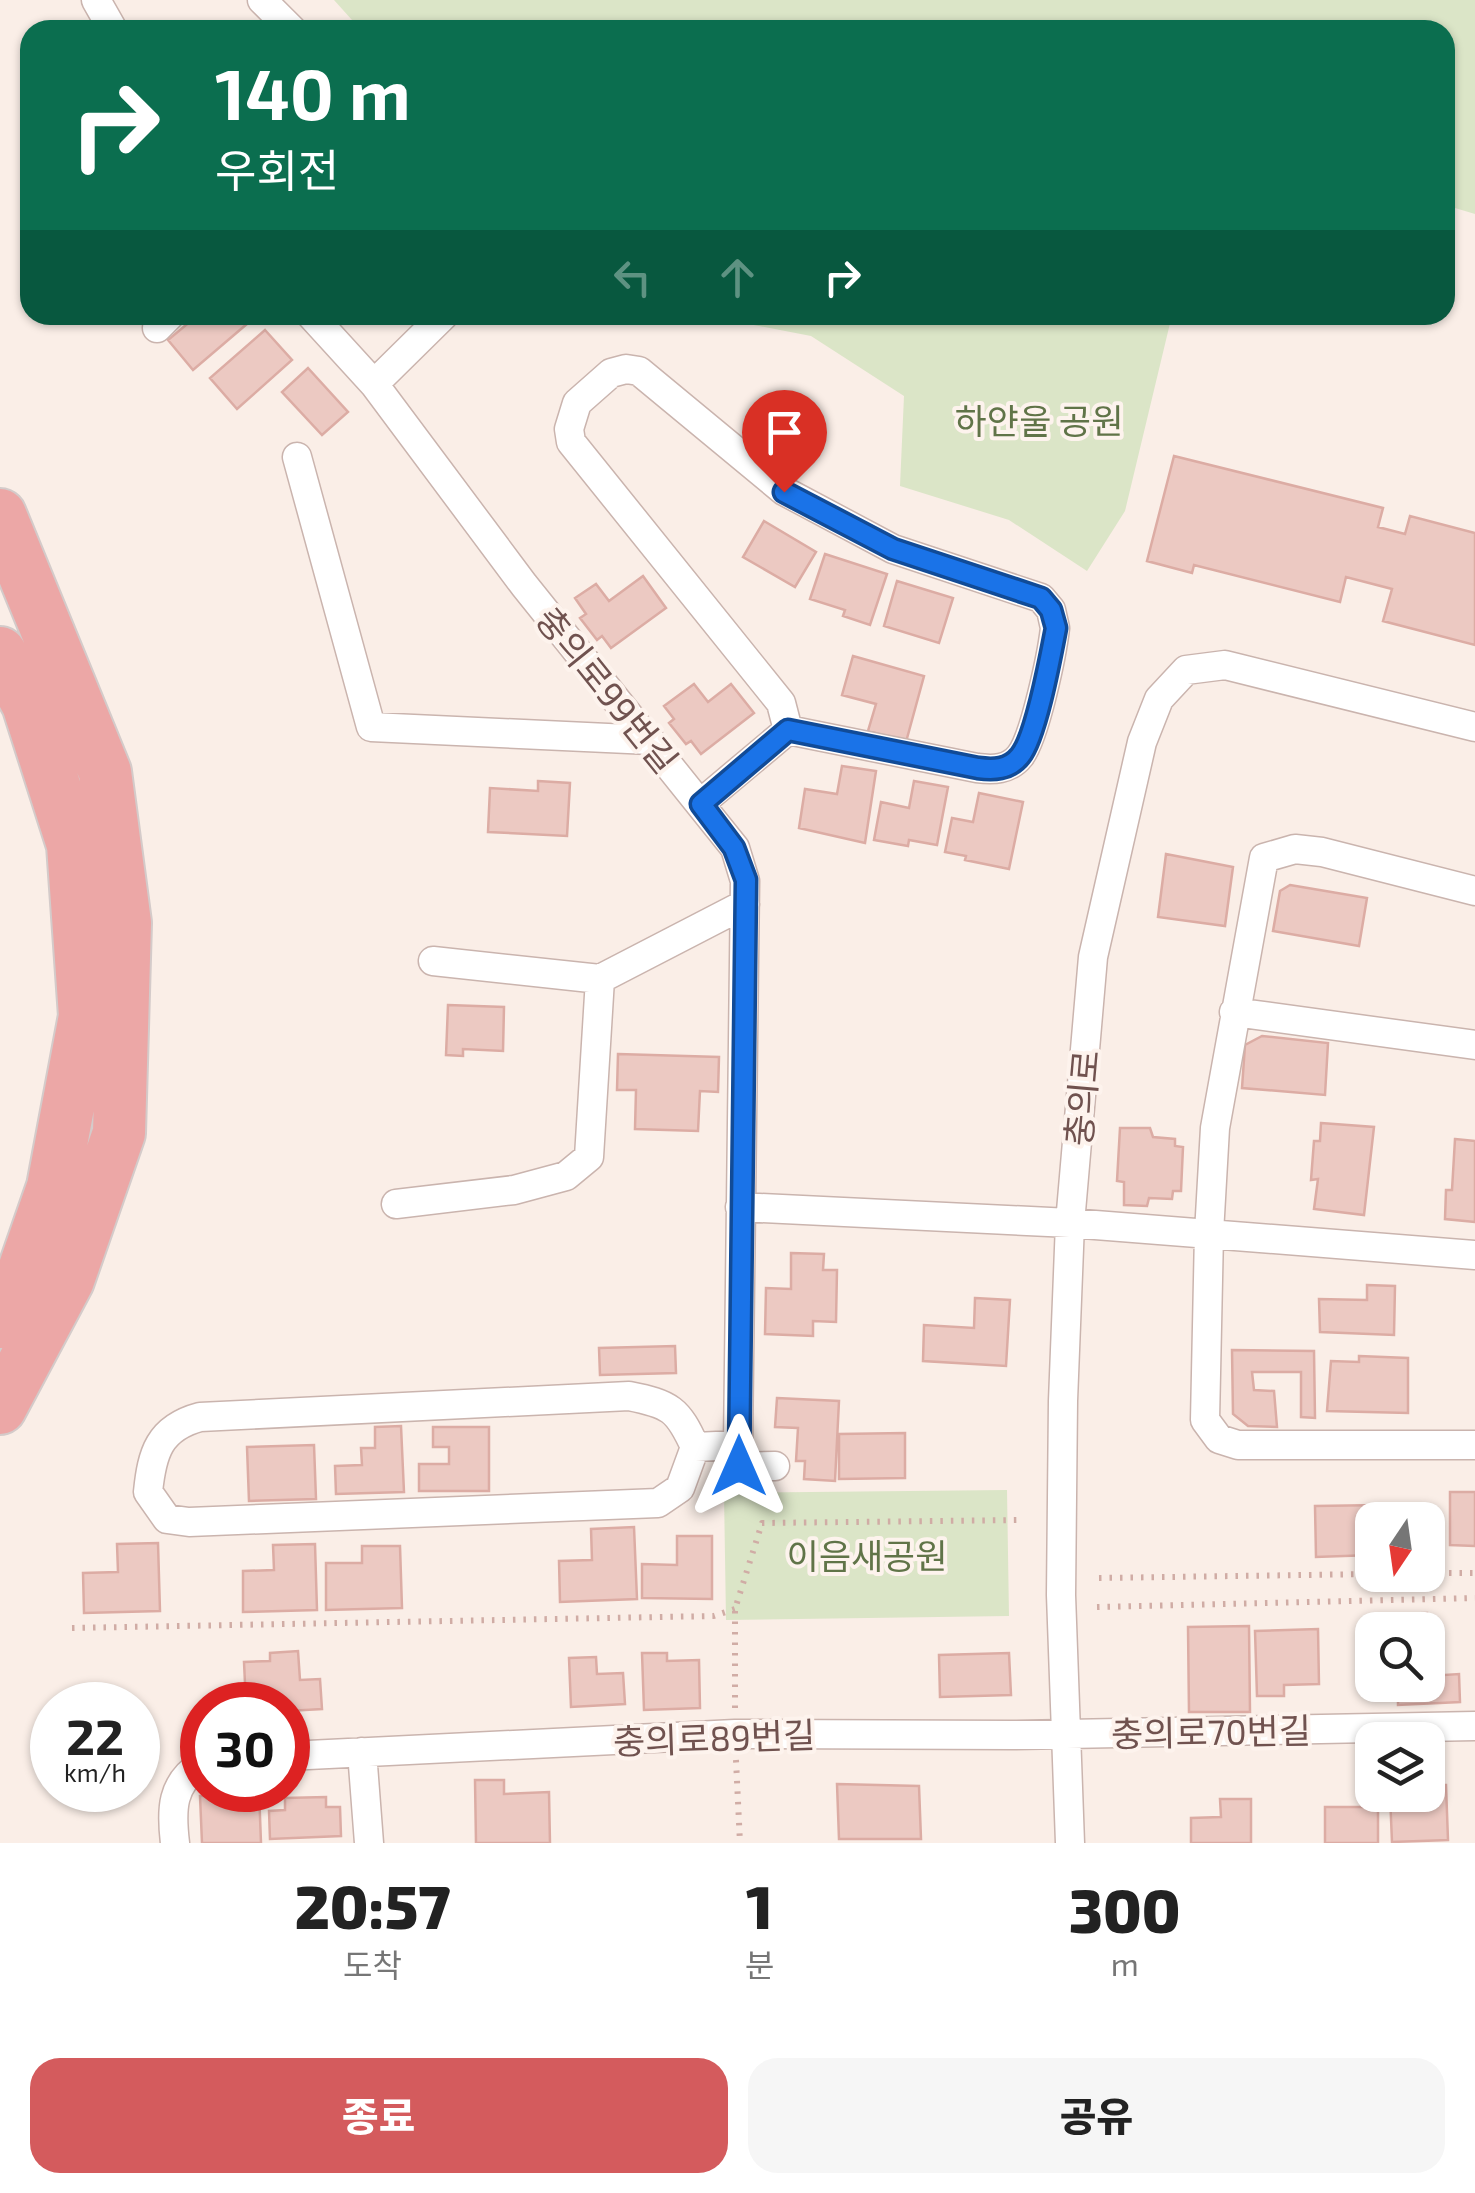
<!DOCTYPE html>
<html lang="ko">
<meta charset="utf-8">
<style>
:root{--surface:#fff;--page:#f6f6f6;--text:#222;--muted:#767676;--accent:#d45b5d}
body{margin:0;font-family:"Exo 2","Noto Sans KR",sans-serif;background:var(--page);color:var(--text);height:100vh;display:flex;flex-direction:column;font-size:38px;white-space:nowrap}
*{box-sizing:border-box;margin:0}
p{font-size:32px;color:var(--muted)}
.icon{flex:none;width:55px;height:55px;fill:none;stroke:currentColor;stroke-width:2;stroke-linecap:round;stroke-linejoin:round}
.map{position:relative;height:1843px;overflow:hidden}
.side{display:flex;flex-direction:column;background:var(--surface);flex:1}
.side>*{flex:none}
.top-card{position:absolute;left:20px;top:20px;width:1435px;height:305px;border-radius:30px;box-shadow:0 2px 8px #0004;background:#0b6e4f;color:#fff;overflow:hidden}
.needle{width:65px;rotate:193deg}
.controls{position:absolute;left:1355px;top:1502px;display:grid;gap:20px}
.controls a{display:grid;place-items:center;width:90px;height:90px;border-radius:20px;background:var(--surface);box-shadow:0 2px 8px #0004;font-size:50px}
.speed{position:absolute;left:30px;top:1682px;display:flex;gap:20px;font-size:50px;font-weight:700;text-align:center}
.speed>*{display:grid;place-content:center;width:130px;height:130px;border-radius:50%;background:var(--surface);box-shadow:0 2px 8px #0004;line-height:1}
.speed small{font-size:25px;font-weight:400}
.speed .limit{border:15px solid #d22;background:#fff;color:#111}
.pin{position:absolute;display:grid;place-items:center;width:85px;height:85px;color:#fff;margin:-102px -42px;border-radius:50% 50% 50% 0;rotate:-45deg;box-shadow:0 0 10px #0007}
.pin .icon{rotate:45deg}
.me{position:absolute;width:110px;margin:-55px;rotate:0deg;stroke-linejoin:round;filter:drop-shadow(0 0 8px #0008)}
.turn{display:flex;align-items:center;gap:35px;height:210px;padding:0 30px;font-size:45px}
.turn .icon{width:130px;height:130px;stroke-width:2.5}
.turn b{display:block;font-size:70px;line-height:85px}
.lanes{display:flex;align-items:center;height:95px;padding:0 30px;background:#0003;justify-content:center;gap:50px;direction:ltr}
.lanes .off{opacity:.35}
.eta{display:flex;justify-content:space-evenly;align-items:center;height:170px;text-align:center}
.eta b{font-size:60px;font-weight:800;line-height:70px}
.action{display:flex;gap:20px;margin-top:auto;padding:20px 30px}
.action a{flex:1;height:115px;border-radius:30px;background:var(--accent);color:#fff;font-size:40px;font-weight:800;line-height:115px;text-align:center}
.action a+a{background:var(--page);color:var(--text)}
.map>svg:first-child{display:block}
.green{fill:#dbe5c7}
.building{fill:#ecc9c2;stroke:#dcaca4;stroke-width:2.5}
.lines{fill:none;stroke-linecap:round;stroke-linejoin:round}
.minor-casing{stroke:#cab4ae;stroke-width:31}
.motorway-casing{stroke:#d4cbca;stroke-width:56}
.path{stroke:#d0aca5;stroke-width:6;stroke-dasharray:2.5 8;stroke-linecap:butt}
.minor{stroke:#fff;stroke-width:28}
.motorway{stroke:#eca7a6;stroke-width:52}
.route-casing{stroke:#114b97;stroke-width:25}
.route{stroke:#1a73e8;stroke-width:18}
.labels{text-anchor:middle;dominant-baseline:central;stroke-width:8;stroke-linejoin:round;paint-order:stroke}
.park-label{font-size:35px;fill:#607448;stroke:#fdf3ed}
.street-label{font-size:35px;fill:#70524f;stroke:#fdf3ed}
</style>
<div class="map">
<svg width="1475" height="1843" viewBox="0 0 1475 1843">
<rect width="100%" height="100%" fill="#faeee7"/>
<!-- green -->
<path class="green" d="M334 0H1475V214L1445 205V30H361Z
M702 315H1172L1125 511 1087 571 1009 520 900 486 904 396 811 336Z
M1007 1490 1009 1616 726 1620 724 1493Z"/>
<!-- building -->
<path class="building" d="M198 315H241L248 323 193 370 168 340Z
M265 330 292 360 237 409 210 378Z
M308 368 348 412 322 435 282 392Z
M1174 456 1383 508 1378 527 1405 534 1410 516 1475 533V645L1383 621 1392 589 1346 577 1340 602 1194 565 1192 573 1147 561Z
M764 521 816 552 795 587 743 557Z
M825 554 887 574 870 625 843 616 845 610 810 599Z
M643 576 666 608 611 648 602 636 597 640 580 618 586 614 575 598 596 584 609 601Z
M897 581 953 598 939 643 884 626Z
M853 656 924 676 906 742 868 731 876 704 842 695Z
M694 684 708 702 731 684 754 713 701 754 691 741 686 744 669 723 674 719 664 706Z
M842 766 876 771 865 843 799 828 805 789 837 794Z
M538 781 570 783 567 836 488 832 490 788 538 791Z
M914 781 948 787 937 845 909 840 908 846 874 840 881 802 909 808Z
M979 793 1023 802 1009 869 965 860 966 856 945 852 952 818 973 822Z
M1166 854 1233 867 1225 926 1158 917Z
M1290 885 1367 898 1359 946 1273 931 1280 891Z
M448 1005 504 1007 503 1051 463 1049V1056L446 1055Z
M1262 1036 1328 1043 1325 1095 1242 1088 1245 1045Z
M618 1054 719 1057 718 1092 700 1091 698 1131 635 1129 636 1090H617Z
M1321 1123 1374 1127 1364 1215 1314 1209 1318 1179 1311 1180 1314 1141H1320Z
M1120 1128H1150L1153 1137 1175 1139V1146L1183 1147 1181 1191H1173L1172 1199 1149 1198 1147 1206 1124 1205V1182L1117 1181Z
M1455 1139 1475 1141V1222L1445 1219 1446 1190H1452Z
M791 1253 824 1254 823 1270H837L836 1322 813 1321V1336L765 1334 766 1288 791 1289Z
M1367 1285 1395 1286 1394 1335 1320 1332 1319 1299 1367 1300Z
M975 1298 1010 1300 1006 1366 923 1361 924 1325 974 1328Z
M675 1346 676 1373 600 1375 599 1348Z
M1232 1350 1314 1351 1315 1418 1301 1417V1372H1252L1254 1390 1274 1391 1277 1427 1248 1426 1233 1414Z
M1359 1356 1408 1358V1413L1327 1411 1331 1361 1359 1362Z
M777 1398 839 1401 835 1481 804 1479 805 1461H796L798 1428 775 1427Z
M401 1426 404 1492 336 1494 335 1466 362 1465 361 1448H375V1427Z
M433 1427H489V1491H419V1464H449V1447H433Z
M905 1433V1478L839 1479V1434Z
M314 1445 316 1499 249 1501 247 1447Z
M1450 1492H1475V1546L1450 1545Z
M1381 1505 1382 1520H1372V1555L1316 1557 1315 1506Z
M634 1527 637 1599 560 1602 559 1561 592 1560 591 1529Z
M677 1536H712V1599L642 1598V1564L677 1565Z
M158 1543 160 1611 84 1613 83 1573 118 1572 117 1544Z
M315 1544 317 1610 243 1612V1571L274 1570 273 1545Z
M362 1546H400L402 1608 326 1610V1563H362Z
M1427 1613V1630H1396L1395 1614Z
M1249 1626 1250 1712H1189L1188 1627Z
M1318 1629 1319 1684 1284 1685V1696H1257L1255 1631Z
M1428 1636 1429 1676 1459 1674 1460 1702 1398 1705V1685H1428Z
M298 1651 300 1680 320 1679 322 1709 288 1711V1705H246L244 1662 270 1661V1653Z
M642 1653H667V1661L699 1660 700 1708 644 1710Z
M1009 1653 1011 1695 940 1697 939 1655Z
M596 1657 597 1674 623 1673 625 1704 571 1707 569 1658Z
M475 1780H504V1794L549 1792 550 1843H476Z
M837 1784 919 1786 921 1839H839Z
M1428 1785H1446L1448 1840 1392 1842 1390 1795H1428Z
M232 1790H259L261 1843H202L200 1796 233 1795Z
M326 1797V1807H340L341 1836 270 1839 269 1811 285 1810V1798Z
M1220 1799H1251V1843H1191V1818L1221 1817Z
M1325 1807H1378V1843H1325Z"/>
<g class="lines">
<defs>
<path id="minor" d="M96 0 113 30
M262 0 292 30
M311 315 374 384 524 585 735 848 745 881 738 1445
M157 328 170 315
M374 384 444 315
M297 457 371 727 650 740
M701 803 788 730 977 768C993 770 1009 770 1020 756 1035 737 1052 654 1055 628L1051 610 1041 598 893 549 784 491 639 371 626 369 611 373 577 403 569 429 571 442 781 703 788 730
M1475 891 1322 852 1295 849 1264 858 1215 1128 1209 1233 1205 1420 1219 1439 1238 1445H1475
M433 961 600 979 745 904
M1234 1012 1475 1045
M396 1204 514 1190 566 1176 589 1157 600 979
M740 1207 1070 1223 1475 1255
M695 1447 680 1488 658 1503 189 1522 167 1519 148 1492C152 1453 159 1428 200 1417L629 1396C670 1404 678 1409 695 1447L738 1445 739 1467 775 1466
M362 1752 369 1843
M288 1756 735 1734 1012 1735 1475 1726
M175 1843C171 1810 171 1783 202 1764
M1070 1843 1061 1595 1063 1401 1070 1223 1093 957 1142 742 1159 699 1186 670 1225 665 1475 727"/>
<path id="motorway" d="M0 515 105 772 125 923 119 1133 68 1280 0 1408
M0 653 28 704 73 845 85 1016 53 1187 16 1293 0 1322"/>
</defs>
<!-- minor casing -->
<use href="#minor" class="minor-casing"/>
<!-- motorway casing -->
<use href="#motorway" class="motorway-casing"/>
<!-- path -->
<path class="path" d="M1428 1573H1475
M1099 1578 1372 1574
M1097 1607 1475 1598
M72 1628 714 1616 735 1609
M735 1708V1609L762 1523 1022 1520
M736 1760 740 1843"/>
<!-- minor -->
<use href="#minor" class="minor"/>
<!-- motorway -->
<use href="#motorway" class="motorway"/>
</g>
<g class="lines">
<defs>
<path id="route" d="M739 1466 746 880 734 848 701 804 788 730 978 768C993 770 1009 770 1020 756 1036 737 1051 654 1056 628L1051 610 1041 598 893 549 784 492"/>
</defs>
<!-- route casing -->
<use href="#route" class="route-casing"/>
<!-- route -->
<use href="#route" class="route"/>
</g>
<g class="labels">
<!-- park labels -->
<g class="park-label">
<text x="1039" y="420">하얀울 공원</text>
<text x="867" y="1555">이음새공원</text>
</g>
<!-- street labels -->
<g class="street-label">
<text transform="translate(608 689) rotate(51)">충의로99번길</text>
<text transform="translate(1081 1098) rotate(-85)">충의로</text>
<text transform="translate(1211 1731) rotate(-1)">충의로70번길</text>
<text transform="translate(714 1737) rotate(-2)">충의로89번길</text>
</g>
</g>
</svg>
<div class="controls">
<a><svg class="needle" viewBox="-14 -14 28 28"><path d="M0-13l5 13h-10z" fill="#e53935"/><path d="M0 13l5-13h-10z" fill="#767676"/></svg></a>
<a><svg class="icon" aria-label="search" viewBox="0 0 24 24"><circle cx="10" cy="10" r="6"/><path d="M15 15l6 6"/></svg></a>
<a><svg class="icon" aria-label="layers" viewBox="0 0 24 24"><path d="M12 4l9 5-9 5-9-5zM3 14l9 5 9-5"/></svg></a>
</div>
<div class="speed"><div>22<small>km/h</small></div><div class="limit">30</div></div>
<div class="pin" style="left:784px;top:492px;background:#d93025"><svg class="icon" aria-label="arrive" viewBox="0 0 24 24"><path d="M6 21V4h12l-3 4 3 4H6"/></svg></div>
<svg class="me" style="left:739px;top:1466px" viewBox="-20 -20 40 40"><path d="M0-17L14 15 0 8-14 15z" fill="#1a73e8" stroke="#fff" stroke-width="4"/></svg>
<div class="top-card">
<div class="turn"><svg class="icon" aria-label="right" viewBox="0 0 24 24"><path d="M7 20v-9h11M14 6l5 5-5 5"/></svg><div><b>140 m</b>우회전</div></div>
<div class="lanes"><svg class="icon off" aria-label="left" viewBox="0 0 24 24"><path d="M17 20v-9H6M10 6l-5 5 5 5"/></svg><svg class="icon off" aria-label="ahead" viewBox="0 0 24 24"><path d="M12 20V5M6 11l6-6 6 6"/></svg><svg class="icon" aria-label="right" viewBox="0 0 24 24"><path d="M7 20v-9h11M14 6l5 5-5 5"/></svg></div>
</div>
</div>
<section class="side">
<div class="eta">
<div><b>20:57</b><p>도착</p></div>
<div><b>1</b><p>분</p></div>
<div><b>300</b><p>m</p></div>
</div>
<div class="action"><a>종료</a><a>공유</a></div>
</section>
